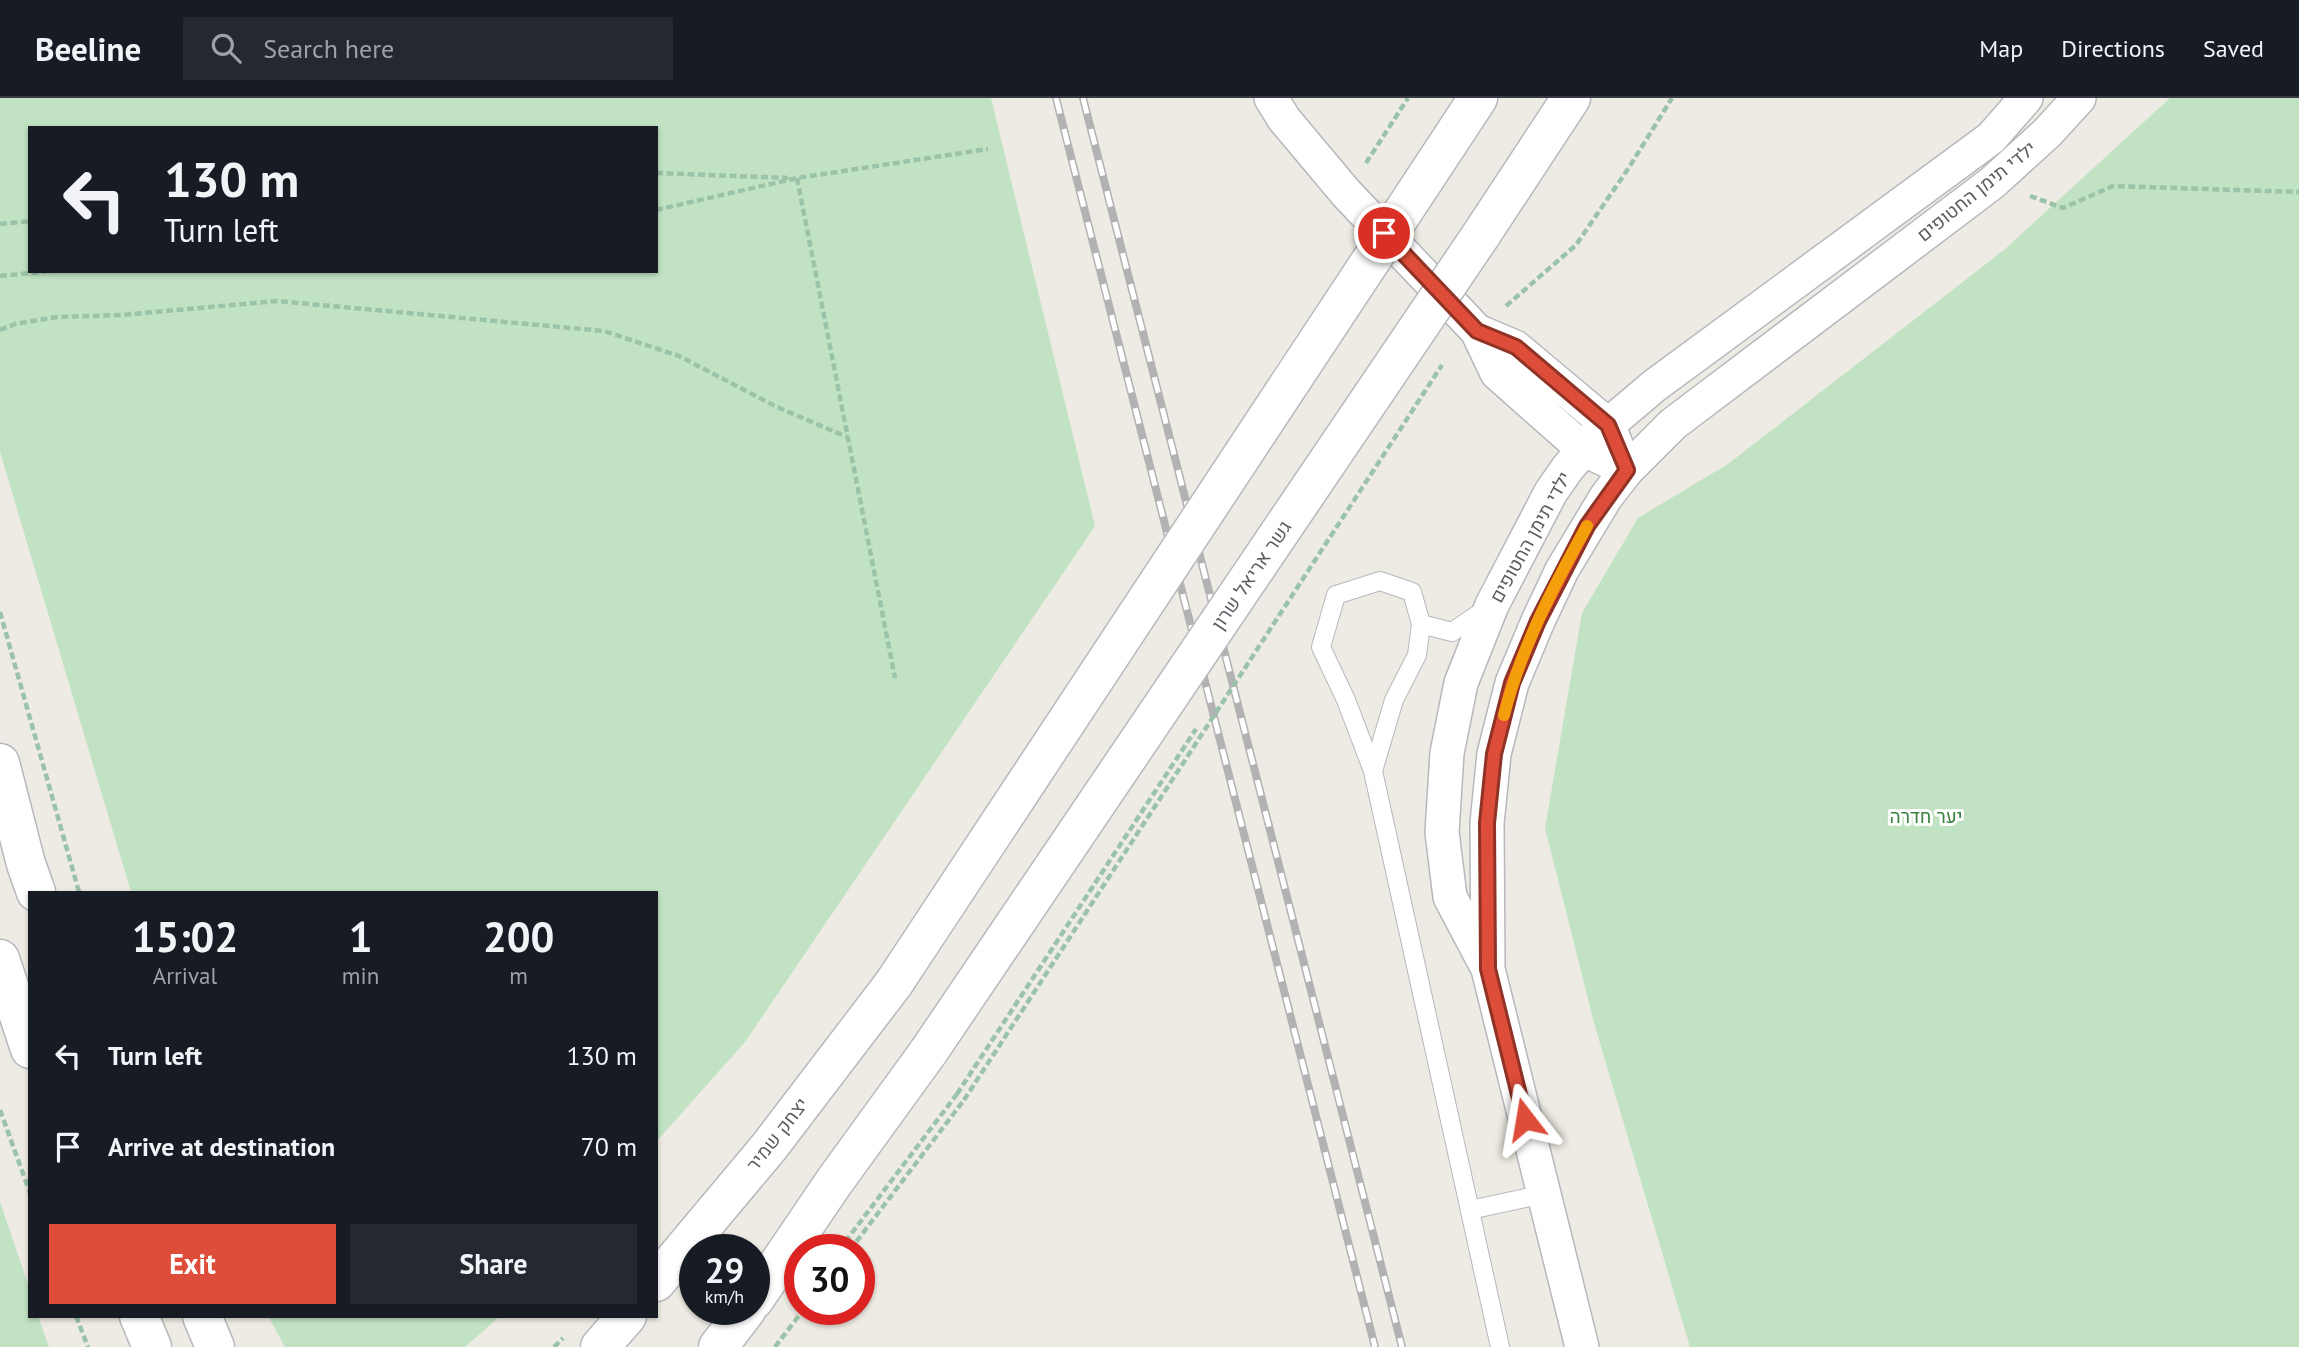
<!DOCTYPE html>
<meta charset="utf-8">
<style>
:root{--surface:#171b24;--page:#242831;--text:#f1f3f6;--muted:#9ea1a6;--line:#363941;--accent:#de4d39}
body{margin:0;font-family:"PT Sans",Heebo,sans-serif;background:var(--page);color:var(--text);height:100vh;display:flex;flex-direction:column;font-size:26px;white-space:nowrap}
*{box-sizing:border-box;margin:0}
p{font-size:23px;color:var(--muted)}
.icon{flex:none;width:38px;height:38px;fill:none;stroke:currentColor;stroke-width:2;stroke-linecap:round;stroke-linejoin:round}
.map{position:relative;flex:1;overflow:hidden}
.side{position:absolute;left:28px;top:793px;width:630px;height:427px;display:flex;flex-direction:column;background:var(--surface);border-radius:0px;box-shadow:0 2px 5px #0004}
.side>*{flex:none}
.guide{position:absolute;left:28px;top:28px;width:630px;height:147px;border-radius:0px;box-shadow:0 2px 5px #0004;background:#171b24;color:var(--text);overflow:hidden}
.speed{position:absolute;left:679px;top:1136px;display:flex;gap:14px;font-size:35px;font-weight:700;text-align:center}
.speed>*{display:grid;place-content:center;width:91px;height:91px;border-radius:50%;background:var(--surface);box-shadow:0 2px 5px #0004;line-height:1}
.speed small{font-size:18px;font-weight:400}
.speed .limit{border:10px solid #d22;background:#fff;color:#111}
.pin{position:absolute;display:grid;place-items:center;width:60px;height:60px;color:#fff;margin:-30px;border:4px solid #fff;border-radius:50%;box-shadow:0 2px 7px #0007}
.me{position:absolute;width:77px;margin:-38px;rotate:346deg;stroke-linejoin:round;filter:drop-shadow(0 0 5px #0008)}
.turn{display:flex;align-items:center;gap:24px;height:147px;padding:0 21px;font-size:32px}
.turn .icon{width:91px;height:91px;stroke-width:2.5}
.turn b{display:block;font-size:49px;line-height:60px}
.eta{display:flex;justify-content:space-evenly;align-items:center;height:119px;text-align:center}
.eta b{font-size:42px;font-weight:700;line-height:49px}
.primary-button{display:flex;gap:14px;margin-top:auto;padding:14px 21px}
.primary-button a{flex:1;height:80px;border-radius:0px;background:var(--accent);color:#fff;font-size:28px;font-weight:700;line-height:80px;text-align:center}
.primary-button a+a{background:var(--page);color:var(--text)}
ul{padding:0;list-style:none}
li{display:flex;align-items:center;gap:21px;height:91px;padding:0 21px}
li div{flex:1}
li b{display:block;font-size:26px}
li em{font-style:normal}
header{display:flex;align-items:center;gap:42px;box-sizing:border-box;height:98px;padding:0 35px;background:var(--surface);border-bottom:2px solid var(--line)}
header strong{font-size:33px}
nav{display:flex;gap:38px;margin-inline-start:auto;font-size:24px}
.search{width:490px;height:63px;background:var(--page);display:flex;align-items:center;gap:18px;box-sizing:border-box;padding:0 24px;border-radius:0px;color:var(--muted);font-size:26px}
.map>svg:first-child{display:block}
.green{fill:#c1e3c3;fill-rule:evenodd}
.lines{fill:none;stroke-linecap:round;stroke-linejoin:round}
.service-casing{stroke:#b6b8bd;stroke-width:20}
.minor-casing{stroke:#b6b8bd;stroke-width:36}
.tertiary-casing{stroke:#b6b8bd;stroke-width:41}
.secondary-casing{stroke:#b7b9bf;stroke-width:41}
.path{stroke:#9bc3a9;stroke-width:4.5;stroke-dasharray:7 3.5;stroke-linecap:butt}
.service{stroke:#fff;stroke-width:18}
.minor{stroke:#fff;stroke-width:33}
.tertiary{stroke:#fff;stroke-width:38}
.secondary{stroke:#fff;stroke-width:38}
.rail-casing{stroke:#b2b2b3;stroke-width:8}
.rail{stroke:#fff;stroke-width:5;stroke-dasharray:16;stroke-linecap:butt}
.secondary-bridge-casing{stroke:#b7b9bf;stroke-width:41;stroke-linecap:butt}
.path-bridge{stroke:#9bc3a9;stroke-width:4.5;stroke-dasharray:7 3.5;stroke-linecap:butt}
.secondary-bridge{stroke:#fff;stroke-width:38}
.route-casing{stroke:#903225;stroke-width:18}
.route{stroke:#de4d39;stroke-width:12}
.slow{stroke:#f59e0b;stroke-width:12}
.labels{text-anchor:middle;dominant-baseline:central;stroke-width:6;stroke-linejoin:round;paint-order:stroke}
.street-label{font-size:19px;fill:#5b5e63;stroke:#fff}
.park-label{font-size:19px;fill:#3b8341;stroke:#fff}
</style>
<header>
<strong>Beeline</strong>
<div class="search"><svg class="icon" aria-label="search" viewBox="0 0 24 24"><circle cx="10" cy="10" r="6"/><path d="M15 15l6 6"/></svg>Search here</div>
<nav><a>Map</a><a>Directions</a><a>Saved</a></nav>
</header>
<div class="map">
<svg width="2299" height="1249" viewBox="0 0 2299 1249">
<rect width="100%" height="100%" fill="#edebe3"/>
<!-- green -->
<path class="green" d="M0 0H991L1095 428 745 944 656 1044V794H131L0 354ZM30 30H656V173H30Z
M2170 0H2299V1249H1690L1594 925 1545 730 1582 515 1638 420 1728 366 2004 152Z
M0 1104 30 1192V1218H38L49 1249H0Z
M268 1218H500L465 1249H285Z"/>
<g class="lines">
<defs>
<path id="service" d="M1421 526 1452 534 1486 511
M1373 673 1394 602 1417 557 1421 526 1412 494 1380 483 1336 497 1321 549 1346 602 1373 673 1500 1249
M1470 1112 1544 1096"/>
<path id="minor" d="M1271 0 1284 21 1346 95 1477 233 1497 275 1583 351 1627 372
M1477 233 1515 249 1608 327 1616 346
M1486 867 1450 799 1442 734 1447 655 1461 585 1492 507 1551 394 1567 371 1595 338 1654 288 1991 40 2026 0
M1582 1249 1488 871 1487 725 1494 656 1512 585 1538 523 1562 472 1606 399 1627 372 1673 326 1992 85 2047 35 2079 0"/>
<path id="tertiary" d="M0 665 26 766 36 794
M0 861 30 951
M139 1218 152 1249
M202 1218 215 1249"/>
<path id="secondary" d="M1426 79 1478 0
M1481 137 1571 0
M656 1184 769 1049 894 885
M754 1202 834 1084 929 953
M600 1249 627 1218
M718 1249 747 1211"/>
</defs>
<!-- service casing -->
<use href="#service" class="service-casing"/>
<!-- minor casing -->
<use href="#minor" class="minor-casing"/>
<!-- tertiary casing -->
<use href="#tertiary" class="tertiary-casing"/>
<!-- secondary casing -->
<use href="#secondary" class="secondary-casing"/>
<!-- path -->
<path class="path" d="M1366 65 1408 0
M656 75 788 80
M797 80 895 580
M2030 98 2063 110 2113 88 2299 94
M656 112 797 80 988 51
M0 126 30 123
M0 178 50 173
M1506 208 1576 147 1628 71 1672 0
M0 232 15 226 57 219 121 217 277 203 604 233 679 258 777 309 847 339
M0 514 79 794
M0 1012 30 1095
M839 1152 957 996
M850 1152 964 1002
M76 1218 88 1249
M554 1249 563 1240
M775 1249 804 1211"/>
<!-- service -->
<use href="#service" class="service"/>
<!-- minor -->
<use href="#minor" class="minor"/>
<!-- tertiary -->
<use href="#tertiary" class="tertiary"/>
<!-- secondary -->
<use href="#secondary" class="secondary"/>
<defs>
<path id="rail" d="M1056 0 1375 1249
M1083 0 1402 1249"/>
</defs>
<!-- rail casing -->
<use href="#rail" class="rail-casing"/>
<!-- rail -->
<use href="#rail" class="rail"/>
<defs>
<path id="secondary-bridge" d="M894 885 1426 79
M929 953 1481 137"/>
</defs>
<!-- secondary-bridge casing -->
<use href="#secondary-bridge" class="secondary-bridge-casing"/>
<!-- path-bridge -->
<path class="path-bridge" d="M957 996 1196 631
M964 1002 1442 267"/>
<!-- secondary-bridge -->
<use href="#secondary-bridge" class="secondary-bridge"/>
</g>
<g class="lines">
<defs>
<path id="route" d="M1384 135 1477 233 1516 249 1608 327 1627 372 1587 428 1538 523 1512 585 1494 656 1487 725 1488 871 1525 1021"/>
</defs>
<!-- route casing -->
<use href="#route" class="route-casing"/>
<!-- route -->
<use href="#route" class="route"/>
<!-- slow -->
<path class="slow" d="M1504 617C1521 550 1553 489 1587 428"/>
</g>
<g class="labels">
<!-- street labels -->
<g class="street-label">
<text transform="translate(1976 93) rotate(-39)">ילדי תימן החטופים</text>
<text transform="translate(1530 439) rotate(-61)">ילדי תימן החטופים</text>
<text transform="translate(1251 477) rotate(-56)">גשר אריאל שרון</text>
<text transform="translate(777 1036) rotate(-52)">יצחק שמיר</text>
</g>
<!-- park labels -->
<g class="park-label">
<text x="1926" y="718">יער חדרה</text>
</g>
</g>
</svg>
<div class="speed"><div>29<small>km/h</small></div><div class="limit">30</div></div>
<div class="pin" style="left:1384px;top:135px;background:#d93025"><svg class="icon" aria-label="arrive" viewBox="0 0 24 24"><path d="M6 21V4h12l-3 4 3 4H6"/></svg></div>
<svg class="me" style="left:1525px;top:1021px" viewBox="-20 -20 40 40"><path d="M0-17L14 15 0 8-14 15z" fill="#de4d39" stroke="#fff" stroke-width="4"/></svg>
<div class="guide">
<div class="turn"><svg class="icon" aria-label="left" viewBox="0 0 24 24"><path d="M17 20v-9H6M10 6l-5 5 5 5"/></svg><div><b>130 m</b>Turn left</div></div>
</div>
<section class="side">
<div class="eta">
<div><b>15:02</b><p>Arrival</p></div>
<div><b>1</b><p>min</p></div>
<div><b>200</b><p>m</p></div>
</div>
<ul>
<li><svg class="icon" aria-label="left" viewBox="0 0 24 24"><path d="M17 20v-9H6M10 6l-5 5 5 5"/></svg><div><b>Turn left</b></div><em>130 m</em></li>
<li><svg class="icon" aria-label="arrive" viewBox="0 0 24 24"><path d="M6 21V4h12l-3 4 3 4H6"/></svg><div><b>Arrive at destination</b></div><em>70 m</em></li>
</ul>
<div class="primary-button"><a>Exit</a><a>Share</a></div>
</section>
</div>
